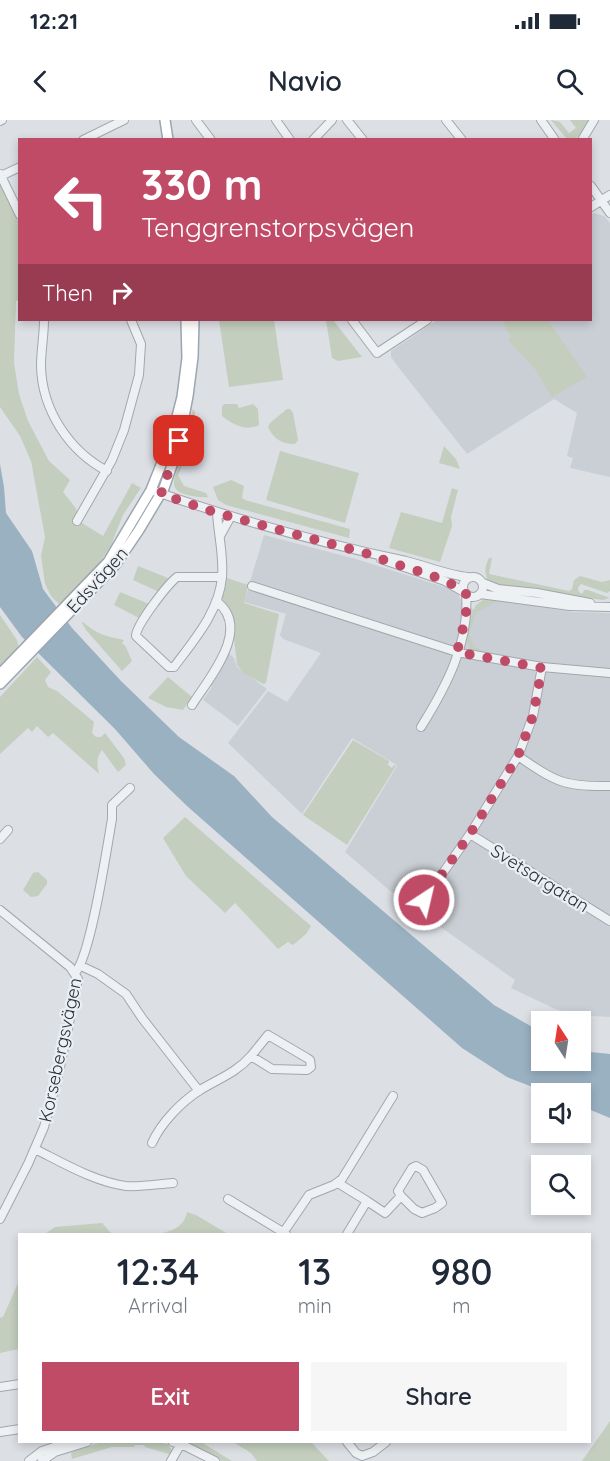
<!DOCTYPE html>
<meta charset="utf-8">
<style>
:root{--surface:#fff;--page:#f6f6f7;--text:#1f2937;--muted:#747a83;--accent:#c04b66}
body{margin:0;font-family:Quicksand,sans-serif;background:var(--page);color:var(--text);height:100vh;display:flex;flex-direction:column;font-size:22px;white-space:nowrap}
*{box-sizing:border-box;margin:0}
p{font-size:20px;color:var(--muted)}
.icon{flex:none;width:33px;height:33px;fill:none;stroke:currentColor;stroke-width:2;stroke-linecap:round;stroke-linejoin:round}
.map{position:relative;flex:1;overflow:hidden}
.sheet{position:absolute;left:18px;top:1113px;width:573px;height:210px;display:flex;flex-direction:column;background:var(--surface);border-radius:0px;box-shadow:0 3px 9px #0003}
.sheet>*{flex:none}
.hud{position:absolute;left:18px;top:18px;width:574px;height:183px;border-radius:0px;box-shadow:0 3px 9px #0003;background:#c04b66;color:#fff;overflow:hidden}
.needle{width:39px;rotate:348deg}
.controls{position:absolute;left:531px;top:891px;display:grid;gap:12px}
.controls a{display:grid;place-items:center;width:60px;height:60px;border-radius:0px;background:var(--surface);box-shadow:0 3px 9px #0003;font-size:30px}
.pin{position:absolute;display:grid;place-items:center;width:51px;height:51px;color:#fff;margin:-26px;border-radius:12px;box-shadow:0 3px 9px #0006}
.me{position:absolute;width:66px;margin:-33px;rotate:35deg;stroke-linejoin:round;filter:drop-shadow(0 0 4px #0008)}
.turn{display:flex;align-items:center;gap:21px;height:126px;padding:0 24px;font-size:27px}
.turn .icon{width:78px;height:78px;stroke-width:2.5}
.turn b{display:block;font-size:42px;line-height:51px}
.then{display:flex;align-items:center;height:57px;padding:0 24px;background:#0003;gap:12px;font-size:22px}
.eta{display:flex;justify-content:space-evenly;align-items:center;height:102px;text-align:center}
.eta b{font-size:36px;font-weight:600;line-height:42px}
.cta{display:flex;gap:12px;margin-top:auto;padding:12px 24px}
.cta a{flex:1;height:69px;border-radius:0px;background:var(--accent);color:#fff;font-size:24px;font-weight:600;line-height:69px;text-align:center}
.cta a+a{background:var(--page);color:var(--text)}
.status{display:flex;justify-content:space-between;align-items:center;height:42px;padding:0 30px;background:var(--surface);direction:ltr}
.status svg{height:16px;fill:currentColor}
header{display:flex;justify-content:space-between;align-items:center;height:78px;padding:0 24px;background:var(--surface);font-size:27px;font-weight:600}
.map>svg:first-child{display:block}
.built{fill:#cacfd5}
.green{fill:#c3cebe}
.water{fill:#9ab1c2}
.lines{fill:none;stroke-linecap:round;stroke-linejoin:round}
.minor-casing{stroke:#a2a7ae;stroke-width:10}
.major-casing{stroke:#9da6af;stroke-width:12}
.minor{stroke:#eef1f4;stroke-width:8}
.major{stroke:#fff;stroke-width:9}
.route{stroke:#c04b66;stroke-width:10;stroke-dasharray:0 18}
.labels{text-anchor:middle;dominant-baseline:central;stroke-width:4.5;stroke-linejoin:round;paint-order:stroke}
.street-label{font-size:18px;fill:#272f39;stroke:#ebeff3}
</style>
<div class="status"><b>12:21</b><svg viewBox="0 0 49 12"><path d="M0 12V9h3v3zM5 12V6h3v6zM10 12V3h3v9zM15 12V0h3v12zM26 1h20v11H26zM47 4h2v5h-2z"/></svg></div>
<header><svg class="icon" aria-label="back" viewBox="0 0 24 24"><path d="M15 5l-7 7 7 7"/></svg>Navio<svg class="icon" aria-label="search" viewBox="0 0 24 24"><circle cx="10" cy="10" r="6"/><path d="M15 15l6 6"/></svg></header>
<div class="map">
<svg width="610" height="1341" viewBox="0 0 610 1341">
<rect width="100%" height="100%" fill="#dce0e5"/>
<!-- built -->
<path class="built" d="M594 93 604 96 610 103V357L570 348 573 338 567 336 577 293 554 279 467 334 399 248 391 237V231L437 200H591V95Z
M264 415 356 439 457 471 461 481 476 491 495 479 573 492 610 493V897L575 895 555 889 511 868 515 860 389 770 345 732 397 646 395 644 352 618 302 694 228 623 268 571 287 582 321 533 283 519 280 515 286 494 244 482Z
M229 533 234 538 237 547 267 569 238 606 203 580 212 567 209 564Z"/>
<!-- green -->
<path class="green" d="M551 0 560 2 569 13 576 8 570 0H590V4L575 19H567Z
M0 60 19 103 20 180 16 181 14 243 19 274 28 301 49 341 70 360 63 372 75 387 82 403 103 416 132 363 141 368 123 395 111 425 97 447 61 486 51 476 45 464 41 436 45 417 31 341 20 316 0 287Z
M219 200H274L283 260 229 267Z
M326 200H333L362 237 338 241 332 238Z
M507 200H548L587 257 552 277 535 249 508 220 511 216 505 208 504 201Z
M225 284H237L239 288 253 284 258 289 259 305C246 312 232 304 222 296V286Z
M193 289 195 292 194 310 190 312 192 333 183 343 178 355 184 366 206 373 208 377C199 378 192 376 184 374 160 367 186 339 190 326 191 321 189 317 189 313 189 305 191 296 193 289Z
M287 289H290L293 293 298 320 295 324C281 324 274 319 268 307L270 303Z
M444 326 456 339 460 349 439 343Z
M280 331 359 353 345 403 266 380Z
M231 360 244 366 242 378 245 380 350 409 349 418 226 385 218 380 213 367Z
M452 368 458 370 451 397 452 406 440 442 389 428 401 392 442 403Z
M489 438H492L489 454 569 471 572 469 574 460 580 456 602 462 610 460V471L607 473 581 464 578 468 579 472 582 474 584 470H588L610 478 603 480 499 467 490 464C484 455 484 447 489 438Z
M138 446 168 458 159 472 133 460Z
M227 458 248 465 244 483 279 494 266 563 263 564 245 554 237 545 231 491 221 477Z
M120 472 149 484 139 498 114 485Z
M485 478 501 479 476 493 469 514 474 527 488 533 471 530 465 519 475 486Z
M0 495 17 520 19 530 0 548Z
M83 502C96 514 108 517 124 520L122 523 126 527 132 541 122 551 86 510 82 503Z
M37 537 51 552 45 560 48 567 57 571 94 602 92 613 96 617H101L105 613 124 638 126 645 118 652 102 630C96 638 97 645 99 654L53 613 48 617 37 606 32 612 28 608 0 634V577Z
M168 557 192 577 183 590 166 587 148 578Z
M353 620 389 641 388 645 392 648 394 645 396 646 347 725 303 695Z
M185 697 311 806 306 814 293 825 288 822 278 829 235 783 225 793 186 756 163 718Z
M38 752 47 760V764L38 776 31 777 23 770 33 753Z
M187 1092 196 1095 228 1114H160C173 1110 184 1107 187 1092Z
M102 1103 112 1114H45L55 1107Z
M19 1161V1229L0 1233V1198L3 1197Z
M610 1301V1341H582Z
M102 1322H157L168 1324 172 1331 169 1334 145 1327 144 1325H135L134 1327H112L72 1339 71 1333 74 1331Z
M188 1322H201L232 1341H222Z
M233 1322H311L329 1341H257L251 1333Z"/>
<!-- water -->
<path class="water" d="M0 344 4 367 6 393 32 431 43 469 72 508 121 561 179 617 234 656 272 697 494 885 541 912 542 940H580L581 931 610 934V998L581 986 580 974 548 973 507 957 462 928 187 686 154 654 115 609 22 517 0 487Z"/>
<g class="lines">
<defs>
<path id="minor" d="M196 0 211 20
M276 0 290 20
M347 0 363 20
M446 0 462 20
M541 0 555 20
M0 1 2 0
M83 20 124 0
M313 20 332 0
M582 20 594 0
M0 54 20 95
M1 56 20 47
M591 66 610 93
M591 87 610 75
M44 200C44 215 41 230 41 246 42 290 69 331 107 351
M352 200 377 233 427 200
M151 370C234 399 321 423 406 441 427 446 447 455 468 457
M217 392C218 414 224 436 222 457 219 492 194 520 174 547H169L136 516C136 505 167 465 177 457H222
M77 401 112 340 124 310 139 255 141 224 131 200
M220 416 231 396
M381 439 445 461 464 472
M463 467a10 10 0 1 1 20 0a10 10 0 1 1-20 0Z
M483 463 498 469 537 473 590 483
M252 466 457 532 542 547 610 553
M480 474 570 486 610 487
M192 585C209 558 253 508 216 481
M421 607C446 567 470 522 466 474
M518 636C556 662 564 667 610 666
M470 714 610 801
M0 719 8 710
M424 780 470 714 518 636 533 596 542 547
M0 790 70 847 78 859 59 952 44 1007 28 1044 0 1099
M81 846 98 854 126 874 142 898 199 971
M75 853C91 836 107 727 112 699V685L130 668
M152 1023C161 1003 181 982 200 970 218 959 236 953 251 936L272 949 307 950 311 947 310 940 307 938 268 915 251 936
M35 1029C63 1043 95 1062 126 1066 142 1067 158 1064 173 1063
M338 1063 367 1081 347 1114
M228 1079 286 1114
M367 1081 385 1093 401 1076 398 1071 412 1048 416 1046 423 1050 442 1083 435 1088 422 1093 414 1089 401 1076
M283 1113 309 1075 334 1065 342 1059 393 976
M0 1267 20 1264
M0 1312 20 1309
M173 1322 181 1324 215 1341
M347 1322 356 1333 362 1336 373 1332 386 1322
M29 1341 42 1331 69 1322
M42 1341 55 1332 87 1322
M171 1341 182 1322"/>
<path id="major" d="M165 0 168 20
M0 554 108 442 151 370 171 320 182 277 187 238 186 200
M0 564 116 444 139 410 164 368 178 328 188 276 193 237 194 200"/>
</defs>
<!-- minor casing -->
<use href="#minor" class="minor-casing"/>
<!-- major casing -->
<use href="#major" class="major-casing"/>
<!-- minor -->
<use href="#minor" class="minor"/>
<!-- major -->
<use href="#major" class="major"/>
</g>
<g class="lines">
<!-- route -->
<path class="route" d="M179 321 161 374 217 393 372 435C397 447 448 456 466 474V496L457 532 542 548 533 596 518 636 470 714 424 780"/>
</g>
<g class="labels">
<!-- street labels -->
<g class="street-label">
<text transform="translate(97 460) rotate(-48)">Edsvägen</text>
<text transform="translate(540 758) rotate(32)">Svetsargatan</text>
<text transform="translate(60 930) rotate(-78)">Korsebergsvägen</text>
</g>
</g>
</svg>
<div class="controls">
<a><svg class="needle" viewBox="-14 -14 28 28"><path d="M0-13l5 13h-10z" fill="#e53935"/><path d="M0 13l5-13h-10z" fill="#747a83"/></svg></a>
<a><svg class="icon" aria-label="sound" viewBox="0 0 24 24"><path d="M4 9h4l5-4v14l-5-4H4zM17 9q2 3 0 6"/></svg></a>
<a><svg class="icon" aria-label="search" viewBox="0 0 24 24"><circle cx="10" cy="10" r="6"/><path d="M15 15l6 6"/></svg></a>
</div>
<div class="pin" style="left:179px;top:321px;background:#d93025"><svg class="icon" aria-label="arrive" viewBox="0 0 24 24"><path d="M6 21V4h12l-3 4 3 4H6"/></svg></div>
<svg class="me" style="left:424px;top:780px" viewBox="-20 -20 40 40"><circle r="17" fill="#c04b66" stroke="#fff" stroke-width="3"/><path d="M0-11L8 9 0 5-8 9z" fill="#fff"/></svg>
<div class="hud">
<div class="turn"><svg class="icon" aria-label="left" viewBox="0 0 24 24"><path d="M17 20v-9H6M10 6l-5 5 5 5"/></svg><div><b>330 m</b>Tenggrenstorpsvägen</div></div>
<div class="then">Then<svg class="icon" aria-label="right" viewBox="0 0 24 24"><path d="M7 20v-9h11M14 6l5 5-5 5"/></svg></div>
</div>
<section class="sheet">
<div class="eta">
<div><b>12:34</b><p>Arrival</p></div>
<div><b>13</b><p>min</p></div>
<div><b>980</b><p>m</p></div>
</div>
<div class="cta"><a>Exit</a><a>Share</a></div>
</section>
</div>
